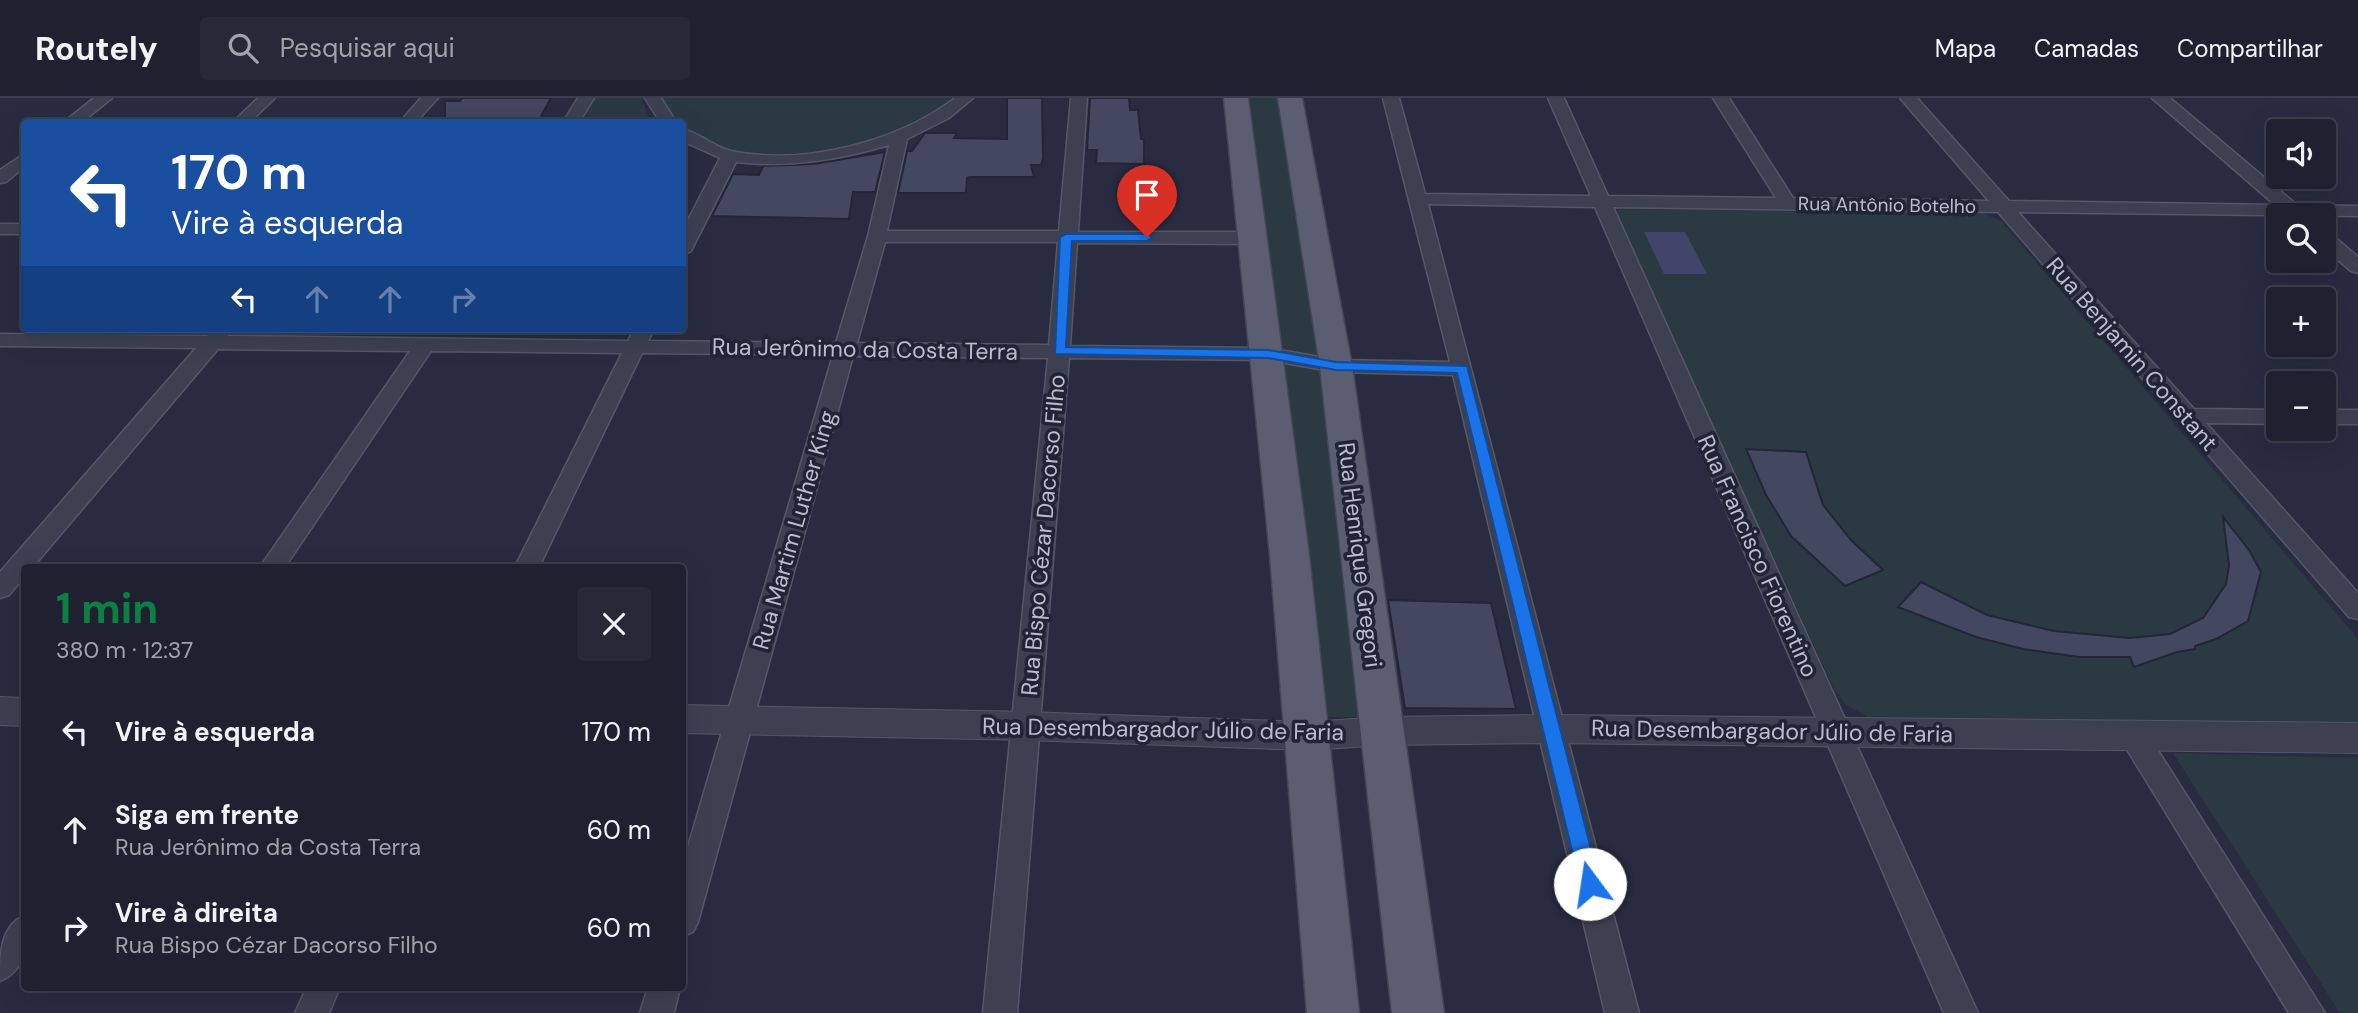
<!DOCTYPE html>
<html lang="pt">
<meta charset="utf-8">
<style>
:root{--surface:#1f2131;--page:#272939;--text:#f1f3f6;--muted:#a1a3ab;--line:#3c3e4d;--accent:#0b8043}
body{margin:0;font-family:"DM Sans",sans-serif;background:var(--page);color:var(--text);height:100vh;display:flex;flex-direction:column;font-size:26px;white-space:nowrap}
*{box-sizing:border-box;margin:0}
p{font-size:23px;color:var(--muted)}
.icon{flex:none;width:38px;height:38px;fill:none;stroke:currentColor;stroke-width:2;stroke-linecap:round;stroke-linejoin:round}
.map{position:relative;flex:1;overflow:hidden}
.side{position:absolute;left:21px;top:466px;width:665px;height:427px;display:flex;flex-direction:column;background:var(--surface);border-radius:7px;box-shadow:0 7px 28px #0002,0 0 0 2px var(--line)}
.side>*{flex:none}
.top-card{position:absolute;left:21px;top:21px;width:665px;height:214px;border-radius:7px;box-shadow:0 7px 28px #0002,0 0 0 2px var(--line);background:#1a4fa0;color:#fff;overflow:hidden}
.fabs{position:absolute;left:2266px;top:21px;display:grid;gap:14px}
.fabs a{display:grid;place-items:center;width:70px;height:70px;border-radius:7px;background:var(--surface);box-shadow:0 7px 28px #0002,0 0 0 2px var(--line);font-size:35px}
.pin{position:absolute;display:grid;place-items:center;width:60px;height:60px;color:#fff;margin:-72px -30px;border-radius:50% 50% 50% 0;rotate:-45deg;box-shadow:0 0 7px #0007}
.pin .icon{rotate:45deg}
.me{position:absolute;width:77px;margin:-38px;rotate:346deg;stroke-linejoin:round;filter:drop-shadow(0 0 5px #0008)}
.turn{display:flex;align-items:center;gap:24px;height:147px;padding:0 35px;font-size:32px}
.turn .icon{width:91px;height:91px;stroke-width:2.5}
.turn b{display:block;font-size:49px;line-height:60px}
.lanes{display:flex;align-items:center;height:66px;padding:0 35px;background:#0003;justify-content:center;gap:35px;direction:ltr}
.lanes .off{opacity:.35}
.round{display:grid;place-items:center;flex:none;width:74px;height:74px;border-radius:7px;background:var(--page)}
.overview{display:flex;align-items:center;justify-content:space-between;height:119px;padding:0 35px}
h1{font-size:42px;font-weight:700;line-height:52px;color:var(--accent)}
ul{padding:0;list-style:none}
li{display:flex;align-items:center;gap:21px;height:98px;padding:0 35px}
li div{flex:1}
li b{display:block;font-size:26px}
li em{font-style:normal}
header{display:flex;align-items:center;gap:42px;box-sizing:border-box;height:98px;padding:0 35px;background:var(--surface);border-bottom:2px solid var(--line)}
header strong{font-size:33px}
nav{display:flex;gap:38px;margin-inline-start:auto;font-size:24px}
.search{width:490px;height:63px;background:var(--page);display:flex;align-items:center;gap:18px;box-sizing:border-box;padding:0 24px;border-radius:7px;color:var(--muted);font-size:26px}
.map>svg:first-child{display:block}
.green{fill:#2b3942}
.water{fill:#404569}
.building{fill:#43475f;stroke:#232638;stroke-width:2}
.lines{fill:none;stroke-linecap:round;stroke-linejoin:round}
.minor-casing{stroke:#555768;stroke-width:3}
.tertiary-casing{stroke:#555768;stroke-width:2}
.primary-casing{stroke:#434657;stroke-width:3}
.minor{fill:#3d4051;fill-rule:evenodd}
.tertiary{fill:#3d4051;fill-rule:evenodd}
.primary{fill:#5b5e71;fill-rule:evenodd}
.route{fill:#1a73e8;stroke:#114b97;stroke-width:2}
.labels{text-anchor:middle;dominant-baseline:central;stroke-width:7;stroke-linejoin:round;paint-order:stroke}
.far-street-label{font-size:19px;fill:#babccb;stroke:#212437}
.street-label{font-size:23px;fill:#babccb;stroke:#212437}
</style>
<header>
<strong>Routely</strong>
<div class="search"><svg class="icon" aria-label="search" viewBox="0 0 24 24"><circle cx="10" cy="10" r="6"/><path d="M15 15l6 6"/></svg>Pesquisar aqui</div>
<nav><a>Mapa</a><a>Camadas</a><a>Compartilhar</a></nav>
</header>
<div class="map">
<svg width="2358" height="915" viewBox="0 0 2358 915">
<rect width="100%" height="100%" fill="#292c41"/>
<!-- green -->
<path class="green" d="M594 0H641L651 24H580Z
M658 0H951C944 9 930 15 919 21 865 52 766 69 706 45 698 42 690 36 683 32L682 24H675Z
M1245 0H1284L1368 615 1362 619H1290Z
M1623 111 1982 115 2001 123 2358 541V627L1868 619 1846 607 1834 591 1616 117 1615 113Z
M2173 655 2358 660V915H2340Z"/>
<!-- water -->
<path class="water" d="M1644 134H1685L1707 176H1664Z"/>
<!-- building -->
<path class="building" d="M462 0H551L538 24H445V3H460Z
M1007 0H1042L1043 60 1041 67H1031L1034 79H970L967 80 966 95H898L907 53H912L925 35H957L954 40 1007 41Z
M1090 0H1129L1130 12H1138L1141 41H1144V66L1096 65 1097 52H1087Z
M885 54 875 94H853L849 121 712 118 733 76 759 77 763 68 814 66Z
M1746 351 1806 354 1823 407 1851 442 1883 472 1845 488 1791 438 1766 397Z
M2223 419 2249 452 2261 474 2248 523 2216 541 2195 548V551L2177 554 2134 569 2130 559H2079L2023 551 1976 539 1898 509 1921 484 1987 517 2054 533 2130 540 2170 536 2203 520 2226 486 2229 467Z
M1388 502 1491 505 1516 611 1405 610Z"/>
<g class="lines">
<defs>
<path id="minor" d="M94 0H112L82 24H64Z
M258 0H275L250 24H233Z
M421 0H438L416 24H400Z
M578 0H594L579 24H563Z
M645 0H661L676 24H660Z
M955 0H973L949 20 907 41 887 133H1059L1071 0H1087L1078 134H1254L1263 140 1254 146 1077 145 1070 248 1268 250 1336 262 1450 264 1383 0H1399L1425 96 1591 98 1548 0H1564L1608 98 1776 100 1713 0H1729L1793 100 1989 103 1900 0H1917L2009 103 2275 107 2152 0H2170L2297 107 2358 108V118L2018 114 2194 311 2278 312V326L2206 325 2358 495V521L2349 519 1998 114 1613 109 1978 915H1944L1595 109 1428 106 1639 915H1605L1453 277 1336 274 1268 262 1069 260 1017 915H983L1048 260 853 258 698 824 693 834 682 838V769L833 257 642 255 539 469H515L622 255 431 253 285 469H260L410 253 218 251 33 469H24V479L9 497 0 500V474L196 250 0 248V236L207 238C213 231 217 231 226 233L228 238 628 243 634 231H654L648 243 836 245 868 138 889 47C838 62 789 70 736 64L691 153 682 158V134L720 60 682 43V31C700 35 714 49 731 53 803 68 898 44 955 0ZM885 144H1058L1049 247 857 245Z
M24 56V69L6 84 0 85V72Z
M0 126H24V136H0Z
M2324 134 2331 136 2358 159V175L2351 173 2324 150Z
M2324 312H2358V326H2324Z
M2133 626 2143 629 2325 915H2289L2123 645 2119 637 2123 629Z
M24 818C26 843 28 872 0 883 0 857 0 828 24 818Z
M307 889H340L329 915H295Z
M648 889H680L674 915H640Z"/>
<path id="tertiary" d="M0 599 24 600V628L0 627Z
M682 607 1025 614 1309 624 1384 619 1552 617 2358 625V655L1552 645 1384 647 1309 652 1025 642 682 635Z"/>
<path id="primary" d="M1224 0H1248L1309 457 1359 915H1307L1270 457Z
M1278 0H1302L1352 268 1444 915H1392L1320 268Z"/>
</defs>
<!-- minor casing -->
<use href="#minor" class="minor-casing"/>
<!-- tertiary casing -->
<use href="#tertiary" class="tertiary-casing"/>
<!-- primary casing -->
<use href="#primary" class="primary-casing"/>
<!-- minor -->
<use href="#minor" class="minor"/>
<!-- tertiary -->
<use href="#tertiary" class="tertiary"/>
<!-- primary -->
<use href="#primary" class="primary"/>
</g>
<!-- route -->
<path class="route" d="M1066 136H1147L1153 139 1147 143H1072L1066 249 1268 252 1336 264 1467 268 1600 786 1597 792 1590 795 1583 792 1580 786 1457 275 1336 272 1268 260 1055 256 1060 139Z"/>
<g class="labels">
<!-- far-street labels -->
<g class="far-street-label">
<text transform="translate(1887 107) rotate(1)">Rua Antônio Botelho</text>
</g>
<!-- street labels -->
<g class="street-label">
<text transform="translate(865 251) rotate(1)">Rua Jerônimo da Costa Terra</text>
<text transform="translate(2132 256) rotate(49)">Rua Benjamin Constant</text>
<text transform="translate(794 432) rotate(-74)">Rua Martim Luther King</text>
<text transform="translate(1043 437) rotate(-85)">Rua Bispo Cézar Dacorso Filho</text>
<text transform="translate(1360 457) rotate(83)">Rua Henrique Gregori</text>
<text transform="translate(1758 458) rotate(66)">Rua Francisco Fiorentino</text>
<text transform="translate(1163 631) rotate(1)">Rua Desembargador Júlio de Faria</text>
<text transform="translate(1772 633) rotate(1)">Rua Desembargador Júlio de Faria</text>
</g>
</g>
</svg>
<div class="fabs">
<a><svg class="icon" aria-label="sound" viewBox="0 0 24 24"><path d="M4 9h4l5-4v14l-5-4H4zM17 9q2 3 0 6"/></svg></a>
<a><svg class="icon" aria-label="search" viewBox="0 0 24 24"><circle cx="10" cy="10" r="6"/><path d="M15 15l6 6"/></svg></a>
<a>+</a>
<a>−</a>
</div>
<div class="pin" style="left:1147px;top:139px;background:#d93025"><svg class="icon" aria-label="arrive" viewBox="0 0 24 24"><path d="M6 21V4h12l-3 4 3 4H6"/></svg></div>
<svg class="me" style="left:1590px;top:786px" viewBox="-20 -20 40 40"><circle r="19" fill="#fff"/><path d="M0-13L10 11 0 6-10 11z" fill="#1a73e8"/></svg>
<div class="top-card">
<div class="turn"><svg class="icon" aria-label="left" viewBox="0 0 24 24"><path d="M17 20v-9H6M10 6l-5 5 5 5"/></svg><div><b>170 m</b>Vire à esquerda</div></div>
<div class="lanes"><svg class="icon" aria-label="left" viewBox="0 0 24 24"><path d="M17 20v-9H6M10 6l-5 5 5 5"/></svg><svg class="icon off" aria-label="ahead" viewBox="0 0 24 24"><path d="M12 20V5M6 11l6-6 6 6"/></svg><svg class="icon off" aria-label="ahead" viewBox="0 0 24 24"><path d="M12 20V5M6 11l6-6 6 6"/></svg><svg class="icon off" aria-label="right" viewBox="0 0 24 24"><path d="M7 20v-9h11M14 6l5 5-5 5"/></svg></div>
</div>
<section class="side">
<div class="overview"><div><h1>1 min</h1><p>380 m · 12:37</p></div><a class="round"><svg class="icon" aria-label="close" viewBox="0 0 24 24"><path d="M6 6l12 12M18 6L6 18"/></svg></a></div>
<ul>
<li><svg class="icon" aria-label="left" viewBox="0 0 24 24"><path d="M17 20v-9H6M10 6l-5 5 5 5"/></svg><div><b>Vire à esquerda</b></div><em>170 m</em></li>
<li><svg class="icon" aria-label="ahead" viewBox="0 0 24 24"><path d="M12 20V5M6 11l6-6 6 6"/></svg><div><b>Siga em frente</b><p>Rua Jerônimo da Costa Terra</p></div><em>60 m</em></li>
<li><svg class="icon" aria-label="right" viewBox="0 0 24 24"><path d="M7 20v-9h11M14 6l5 5-5 5"/></svg><div><b>Vire à direita</b><p>Rua Bispo Cézar Dacorso Filho</p></div><em>60 m</em></li>
</ul>
</section>
</div>
